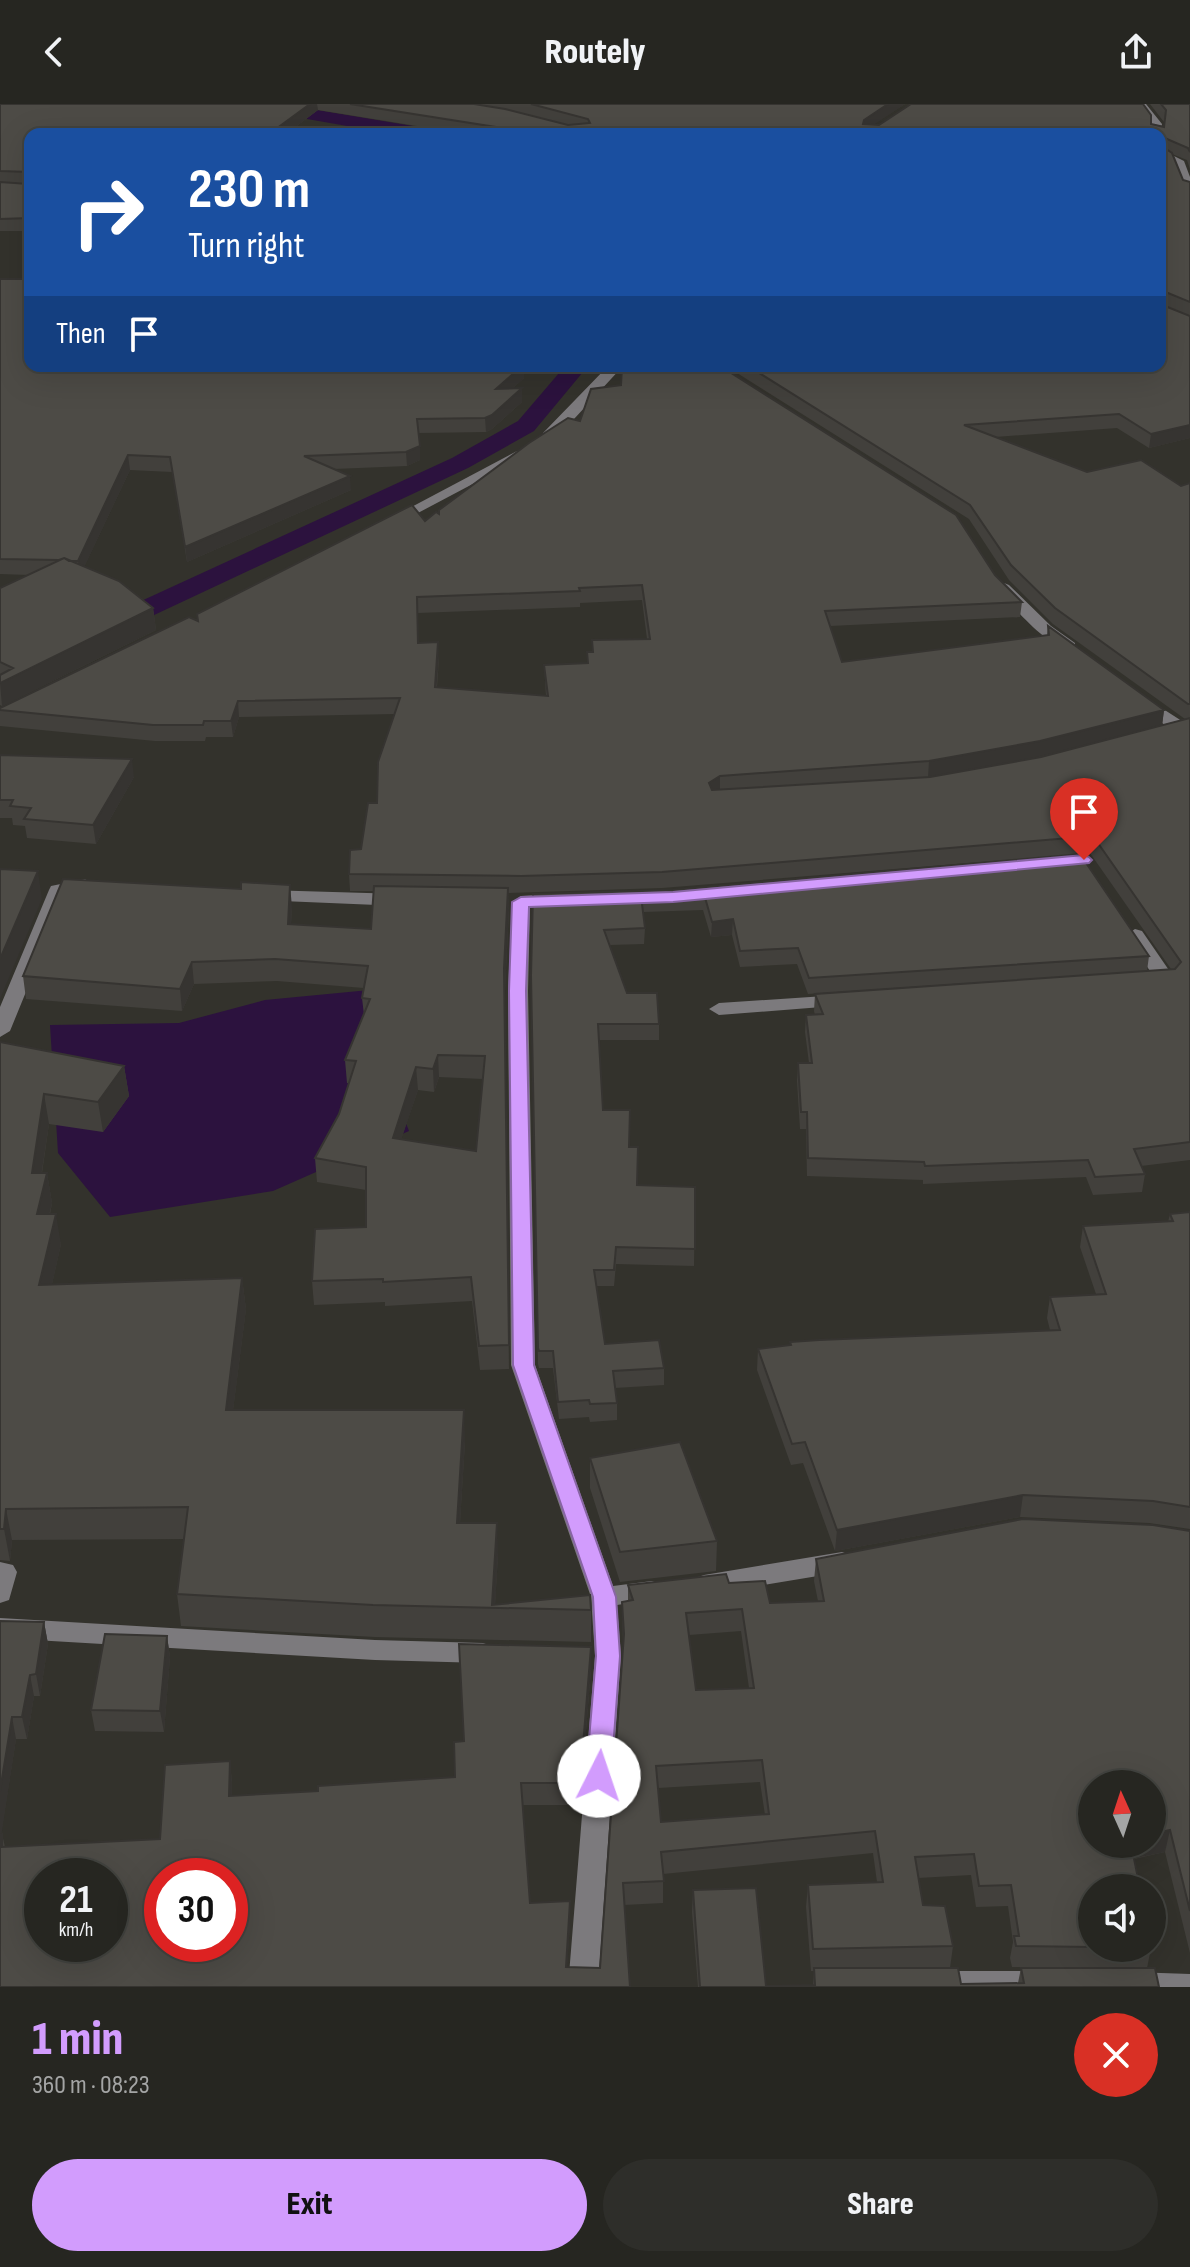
<!DOCTYPE html>
<meta charset="utf-8">
<style>
:root{--surface:#262621;--page:#2e2e2a;--text:#f1f3f6;--muted:#a4a5a5;--line:#42433f;--accent:#d29cfd}
body{margin:0;font-family:"Sofia Sans Condensed",sans-serif;background:var(--page);color:var(--text);height:100vh;display:flex;flex-direction:column;font-size:30px;white-space:nowrap}
*{box-sizing:border-box;margin:0}
p{font-size:26px;color:var(--muted)}
.icon{flex:none;width:44px;height:44px;fill:none;stroke:currentColor;stroke-width:2;stroke-linecap:round;stroke-linejoin:round}
.map{position:relative;height:1883px;overflow:hidden}
.drawer{display:flex;flex-direction:column;background:var(--surface);flex:1}
.drawer>*{flex:none}
.hud{position:absolute;left:24px;top:24px;width:1142px;height:244px;border-radius:16px;box-shadow:0 8px 32px #0002,0 0 0 2px var(--line);background:#1a4fa0;color:#fff;overflow:hidden}
.needle{width:52px;rotate:357deg}
.controls{position:absolute;left:1078px;top:1666px;display:grid;gap:16px}
.controls a{display:grid;place-items:center;width:88px;height:88px;border-radius:50%;background:var(--surface);box-shadow:0 8px 32px #0002,0 0 0 2px var(--line);font-size:40px}
.speed{position:absolute;left:24px;top:1754px;display:flex;gap:16px;font-size:40px;font-weight:700;text-align:center}
.speed>*{display:grid;place-content:center;width:104px;height:104px;border-radius:50%;background:var(--surface);box-shadow:0 8px 32px #0002,0 0 0 2px var(--line);line-height:1}
.speed small{font-size:20px;font-weight:400}
.speed .limit{border:12px solid #d22;background:#fff;color:#111}
.pin{position:absolute;display:grid;place-items:center;width:68px;height:68px;color:#fff;margin:-82px -34px;border-radius:50% 50% 50% 0;rotate:-45deg;box-shadow:0 0 8px #0007}
.pin .icon{rotate:45deg}
.me{position:absolute;width:88px;margin:-44px;rotate:4deg;stroke-linejoin:round;filter:drop-shadow(0 0 6px #0008)}
.turn{display:flex;align-items:center;gap:28px;height:168px;padding:0 32px;font-size:36px}
.turn .icon{width:104px;height:104px;stroke-width:2.5}
.turn b{display:block;font-size:56px;line-height:68px}
.then{display:flex;align-items:center;height:76px;padding:0 32px;background:#0003;gap:16px;font-size:30px}
.round{display:grid;place-items:center;flex:none;width:84px;height:84px;border-radius:42px;background:var(--page)}
.headline{display:flex;align-items:center;justify-content:space-between;height:136px;padding:0 32px}
h1{font-size:48px;font-weight:800;line-height:60px;color:var(--accent)}
.button{display:flex;gap:16px;margin-top:auto;padding:16px 32px}
.button a{flex:1;height:92px;border-radius:48px;background:var(--accent);color:#111;font-size:32px;font-weight:800;line-height:92px;text-align:center}
.button a+a{background:var(--page);color:var(--text)}
header{display:flex;justify-content:space-between;align-items:center;height:104px;padding:0 32px;background:var(--surface);font-size:36px;font-weight:800}
.map>svg:first-child{display:block}
.water{fill:#2c123e}
.lines{fill:none;stroke-linecap:round;stroke-linejoin:round}
.canal{fill:#2c123e;fill-rule:evenodd}
.minor{fill:#7c7a7d;fill-rule:evenodd}
.wall{fill:#42403c;fill-rule:evenodd}
.shaded-wall{fill:#363431}
.building{fill:#4d4b46;stroke:#363431;stroke-width:2;fill-rule:evenodd}
.route{fill:#d29cfd;stroke:#8865a4;stroke-width:2}
</style>
<header><svg class="icon" aria-label="back" viewBox="0 0 24 24"><path d="M15 5l-7 7 7 7"/></svg>Routely<svg class="icon" aria-label="share" viewBox="0 0 24 24"><path d="M12 15V3M7 8l5-5 5 5M5 13v7h14v-7"/></svg></header>
<div class="map">
<svg width="1190" height="1883" viewBox="0 0 1190 1883">
<rect width="100%" height="100%" fill="#33322c"/>
<!-- water -->
<path class="water" d="M380 885 391 981 409 1027 273 1087 110 1113 58 1049 50 921 179 919 265 896Z"/>
<g class="lines">
<!-- canal -->
<path class="canal" d="M241 0H281L425 24 434 30H393L250 5Z
M565 262H588L534 327 468 364 120 527H102L98 521 102 515 452 354 518 317Z"/>
<!-- minor -->
<path class="minor" d="M1136 0H1146L1162 20 1161 32 1152 30 1153 22Z
M1160 45 1184 57 1190 73V90L1184 87 1173 59 1160 52Z
M608 262H623L562 328 553 335H543V329Z
M517 347 522 348V354L399 419H389L387 416Z
M1004 479 1009 481 1051 522 1075 539V545C1052 550 1014 503 999 487V481Z
M1143 592 1188 621V629H1176L1137 601 1135 597Z
M85 775 94 781 91 785 66 790 10 927 0 933V903L49 786 51 782Z
M265 786 401 790 410 796 401 802 258 796 256 792 258 788Z
M560 790 567 792 569 796 567 800 530 803 528 887 535 1261 613 1482 652 1477 661 1480 665 1487 661 1494 617 1501 621 1552 598 1883H568L595 1552 591 1493 511 1261 508 887 512 798 521 792Z
M1135 825 1142 827 1175 875 1172 879 1152 882 1142 876 1152 870 1126 831Z
M840 891 850 897 847 901 719 911 709 905 719 899Z
M842 1448 851 1451 855 1458 851 1465 842 1468 704 1491 695 1488 691 1481 695 1474 704 1471Z
M0 1458 13 1461 17 1468 9 1496 0 1499Z
M0 1514 375 1536 483 1539 492 1542 496 1549 492 1556 483 1559 375 1556 0 1534Z
M936 1867H1044L1054 1871 1059 1880 1057 1883H923L926 1871Z
M1132 1868 1190 1870V1883H1118L1122 1872Z"/>
</g>
<!-- wall -->
<path class="wall" d="M0 0H905L874 20H1151L1164 22V18L1150 0H1190V65L1187 56 1172 50 1183 76 1190 78V334L1149 344 1117 324 995 333 1087 368 1181 382 1190 379V1056L1141 1062 1145 1070 1142 1088 1093 1091 1086 1073 923 1080V1076L807 1072 806 1025H800L797 977 798 959H809L805 928 806 911H815L814 907 815 890 981 878 808 890 797 860 740 863 732 831 711 833 703 806 643 808 645 824 644 840 610 841 627 889 659 920V936H599L603 1006 630 1043 637 1081 695 1083 694 1162 616 1160 614 1182H597L605 1240 664 1264V1281L615 1284 617 1299V1316L590 1318 589 1313 559 1315 553 1264H539L538 1260 531 871 533 790 673 786 1055 752 662 784 508 789 509 806 505 887 509 1265 480 1266 472 1197 385 1202V1198L314 1201 312 1177 366 1123V1086L317 1078 315 1054 339 1010 349 979H347L345 956 364 911 362 894 364 884 277 877 194 880 182 907 26 895 23 872 292 803 291 820 371 825 374 787H350L349 770 361 745 377 699 395 610 239 613 233 633H206L205 637H155L0 622V604L439 410 580 317 621 281 995 471 1022 498 1020 513 830 522 842 558 1047 531 1048 522 1164 606 1162 621 1185 615 1053 520 1009 476 969 415 726 262H1160V30H466L318 6 286 30H30V127H0ZM642 496 647 535 592 536V548L587 559 544 561 546 592 437 583 439 554 418 539V509L580 503V499ZM1090 749 1171 865 1147 867 1149 852 1080 750ZM439 973 483 975 476 1047 401 1035 418 986 434 988Z
M0 175 30 262 524 274 513 284H522V298L492 325 486 328 419 329 420 356 407 362 334 365 351 386 187 458 172 368 130 366 84 463 153 504 156 526 2 602 0 601V484L29 471 0 470Z
M0 651 134 673 96 740 27 734 25 722 13 721 12 714H0Z
M0 938 124 962 129 992 103 1028 49 1020 42 1069H47L52 1099 50 1110 61 1140 52 1180 242 1174 246 1205 233 1306 465 1338 460 1419 498 1451 495 1501 591 1506V1538L375 1533 181 1522 177 1490 184 1435 12 1436 10 1457 0 1456Z
M1190 1108V1425L1149 1419 1020 1413 835 1447 803 1359 791 1361 757 1266 758 1245 1050 1226 1047 1214 1050 1193 1096 1190 1080 1143 1083 1122 1168 1118 1170 1110Z
M590 1354 717 1437 716 1467 620 1478 590 1384Z
M1190 1427V1849L1165 1748 1134 1755 1092 1784V1844H1151L1147 1864 1159 1883H698L692 1808 693 1786 766 1882 813 1881 814 1867H811L806 1803 808 1781 877 1778 873 1749 663 1770V1799L624 1801 630 1883H0V1517L44 1518 48 1540 40 1592H34L27 1635H16L1 1730H2L5 1743 160 1735 230 1657 232 1679V1692L318 1687 455 1673 464 1637 591 1565 580 1701H523L530 1799 570 1819 567 1863 600 1864 623 1543 622 1498 628 1497V1481L729 1479 770 1499 818 1497 814 1477 816 1455ZM741 1527 749 1584 696 1586 689 1531ZM760 1678 765 1711 661 1718 658 1684ZM971 1771 976 1803 1008 1802 1013 1838 1010 1854 1012 1863 1063 1864H1021L1018 1879 961 1880 950 1864 953 1842 923 1801 918 1774Z
M167 1532 170 1553 164 1628 95 1627 91 1606Z"/>
<!-- shaded-wall -->
<path class="shaded-wall" d="M310 0H317L318 6 286 30H269Z
M888 0H905L863 28 864 16Z
M1163 187 1161 200 1160 201V189Z
M522 262H524V274L497 299 496 285Z
M522 284V298L492 325 486 328 485 314Z
M1190 321V334L1149 344 1151 330Z
M420 342V356L407 362 406 348Z
M128 351 130 366 80 472 78 457Z
M350 372 351 386 187 458 185 443Z
M153 504 156 526 2 602 0 579Z
M438 538 439 554 435 598V583Z
M238 597 239 613 233 633 231 617Z
M1164 606 1162 622 1038 653 928 673 929 657Z
M132 655 134 673 96 740 93 721Z
M720 672V688L708 695 709 679Z
M38 767 42 795 0 895V855Z
M290 781 292 803 290 842 288 820Z
M508 784 509 806 505 887 509 1265 504 865Z
M733 815 732 831 711 833 712 818Z
M192 858 194 880 182 907 180 885Z
M438 951 439 973 434 988 433 965Z
M124 962 129 992 103 1028 98 998Z
M416 963 418 986 394 1057 393 1034Z
M44 990 49 1020 37 1099 32 1069Z
M47 1069 52 1099 42 1141 37 1110Z
M56 1110 61 1140 45 1212 39 1181Z
M242 1174 246 1205 229 1338 226 1306Z
M464 1306 465 1338 458 1451 457 1419Z
M1023 1391 1020 1413 835 1447 837 1426Z
M6 1405 12 1436 10 1457 4 1425Z
M497 1419 498 1451 495 1504H492Z
M44 1518 48 1540 40 1592 36 1570Z
M167 1532 170 1553 164 1628 160 1607Z
M591 1543V1565L580 1701V1679Z
M30 1571 34 1592 27 1635 22 1613Z
M12 1613 16 1635 0 1740V1687Z
M230 1657 232 1679V1714L229 1692Z
M1170 1726 1165 1748 1126 1756 1129 1740H1152V1730Z
M570 1797V1819L566 1883V1863Z"/>
<!-- building -->
<path class="building" d="M0 0H310L269 30H30V69L29 68 0 67Z
M350 0H474L505 5 568 21 590 19 588 15 531 0H888L864 16 863 20 879 21 911 0H1143L1151 11V20L1164 23 1166 6 1161 0H1190V48L1188 44 1160 32V30H565L555 27 553 30H496L502 24Z
M1160 41 1172 49 1183 76 1190 78V198L1163 187 1160 189Z
M30 75V114L0 115V78L28 80Z
M0 175H30V262H522L496 285 522 284 492 311 485 314 417 315 420 342 406 348 304 352 350 372 185 443 170 353 128 351 78 457H69L64 454 59 456 0 455Z
M1160 200 1190 212V321L1151 330 1119 310 964 321 1087 368 1141 356 1181 382 1190 379V600H1188L1055 504 1011 461 970 401 748 262H1160Z
M622 262H720L956 411 995 471 1022 498 825 507 842 558 1049 531 1048 522 1164 606 1040 637 929 657 720 672 709 679 712 686 930 673 1041 653 1190 614V1038L1134 1045 1145 1070 1095 1073 1088 1056 925 1062 924 1058 808 1054 807 1008H801L798 959H812L806 911 823 910 815 890 1175 865 1181 858 1093 732 662 768 521 772 349 770 350 746 361 745 368 699H377L378 658 400 594 238 597 231 617H204L203 621H153L0 606V604L189 513 198 517 197 510 412 401 425 417 436 408 439 410V406L529 339 568 314 580 317 591 285 621 281ZM642 481 650 535 592 536 593 548H587L588 559 544 561 548 592 435 583 438 538 418 539 417 493 580 487 579 484Z
M64 454 119 477 153 504 0 579V571L13 564 0 558V484Z
M0 651 132 655 93 721 24 715 31 704 10 702 13 696H0Z
M1080 750 1149 852 809 874 798 844 740 847 733 815 712 818 704 790 641 792 645 824 604 826 627 889H657L659 920H598L603 1006H630L629 1043H638L637 1081 695 1083V1145L616 1143 614 1166H594L605 1240 659 1236 664 1264 613 1267 617 1299 590 1300 589 1296 558 1298 553 1247H539L538 1244 531 871 533 790 673 786Z
M0 765 38 767 0 855Z
M63 775 241 785V778L290 781 288 820 371 825 374 782 508 784 504 865 509 1241 479 1242 471 1173 383 1178V1175L312 1177 315 1125 366 1123V1063L315 1054 339 1010 356 957 345 956 370 895 362 894 368 862 275 855 192 858 180 885 23 872ZM438 951 485 952 476 1047 393 1034 416 963 433 965Z
M0 938 124 962 98 998 44 990 32 1069H47L37 1110H56L39 1181 242 1174 226 1306H464L457 1419H497L492 1501 590 1491 591 1506 373 1501 177 1490 188 1403 6 1405 4 1425H0Z
M1190 1108V1403L1153 1397 1023 1391 837 1426 805 1338 792 1340 758 1245 791 1241 790 1238 819 1236 1060 1226 1050 1193 1106 1190 1083 1122 1173 1117 1170 1110Z
M680 1338 717 1437 620 1448 590 1354Z
M1023 1415 1153 1421 1190 1427V1807L1170 1726 1152 1730V1680H1092V1740H1131L1140 1784H1092V1843L1016 1842 1014 1832H1019L1011 1781 979 1782 974 1750 915 1753 923 1801 945 1802 953 1842 813 1845 808 1781 883 1778 875 1727 661 1748 664 1777 623 1779 630 1883H0V1731L2 1730V1743L160 1735 165 1661 230 1657 229 1692 318 1687V1682L455 1673 454 1638 464 1637 459 1540 591 1543 580 1679H521L530 1799 570 1797 566 1863 600 1864 624 1530 622 1498 633 1496 628 1481 726 1470 729 1479 765 1477 770 1499 824 1497 816 1455ZM742 1505 754 1584 696 1586 686 1509ZM762 1656 769 1710 661 1718 656 1662ZM42 1772H110V1840H42ZM162 1772H230V1840H162Z
M0 1517 44 1518 36 1570 30 1571 22 1613H12L0 1687Z
M105 1530 167 1532 160 1607 91 1606Z
M756 1784 766 1882 815 1881 814 1864H958L961 1880 1024 1879 1021 1864H1155L1159 1883H700L693 1786Z"/>
<!-- route -->
<path class="route" d="M1084 751 1089 753 1092 756 1089 759 673 798 529 803 526 887 534 1261 616 1493 620 1552 611 1672 608 1680 599 1683 590 1680 586 1672 596 1552 593 1493 513 1261 509 887 512 798 521 793 673 788Z"/>
</svg>
<div class="controls">
<a><svg class="needle" viewBox="-14 -14 28 28"><path d="M0-13l5 13h-10z" fill="#e53935"/><path d="M0 13l5-13h-10z" fill="#a4a5a5"/></svg></a>
<a><svg class="icon" aria-label="sound" viewBox="0 0 24 24"><path d="M4 9h4l5-4v14l-5-4H4zM17 9q2 3 0 6"/></svg></a>
</div>
<div class="speed"><div>21<small>km/h</small></div><div class="limit">30</div></div>
<div class="pin" style="left:1084px;top:756px;background:#d93025"><svg class="icon" aria-label="arrive" viewBox="0 0 24 24"><path d="M6 21V4h12l-3 4 3 4H6"/></svg></div>
<svg class="me" style="left:599px;top:1672px" viewBox="-20 -20 40 40"><circle r="19" fill="#fff"/><path d="M0-13L10 11 0 6-10 11z" fill="#d29cfd"/></svg>
<div class="hud">
<div class="turn"><svg class="icon" aria-label="right" viewBox="0 0 24 24"><path d="M7 20v-9h11M14 6l5 5-5 5"/></svg><div><b>230 m</b>Turn right</div></div>
<div class="then">Then<svg class="icon" aria-label="arrive" viewBox="0 0 24 24"><path d="M6 21V4h12l-3 4 3 4H6"/></svg></div>
</div>
</div>
<section class="drawer">
<div class="headline"><div><h1>1 min</h1><p>360 m · 08:23</p></div><a class="round" style="background:#d93025;color:#fff"><svg class="icon" aria-label="close" viewBox="0 0 24 24"><path d="M6 6l12 12M18 6L6 18"/></svg></a></div>
<div class="button"><a>Exit</a><a>Share</a></div>
</section>
